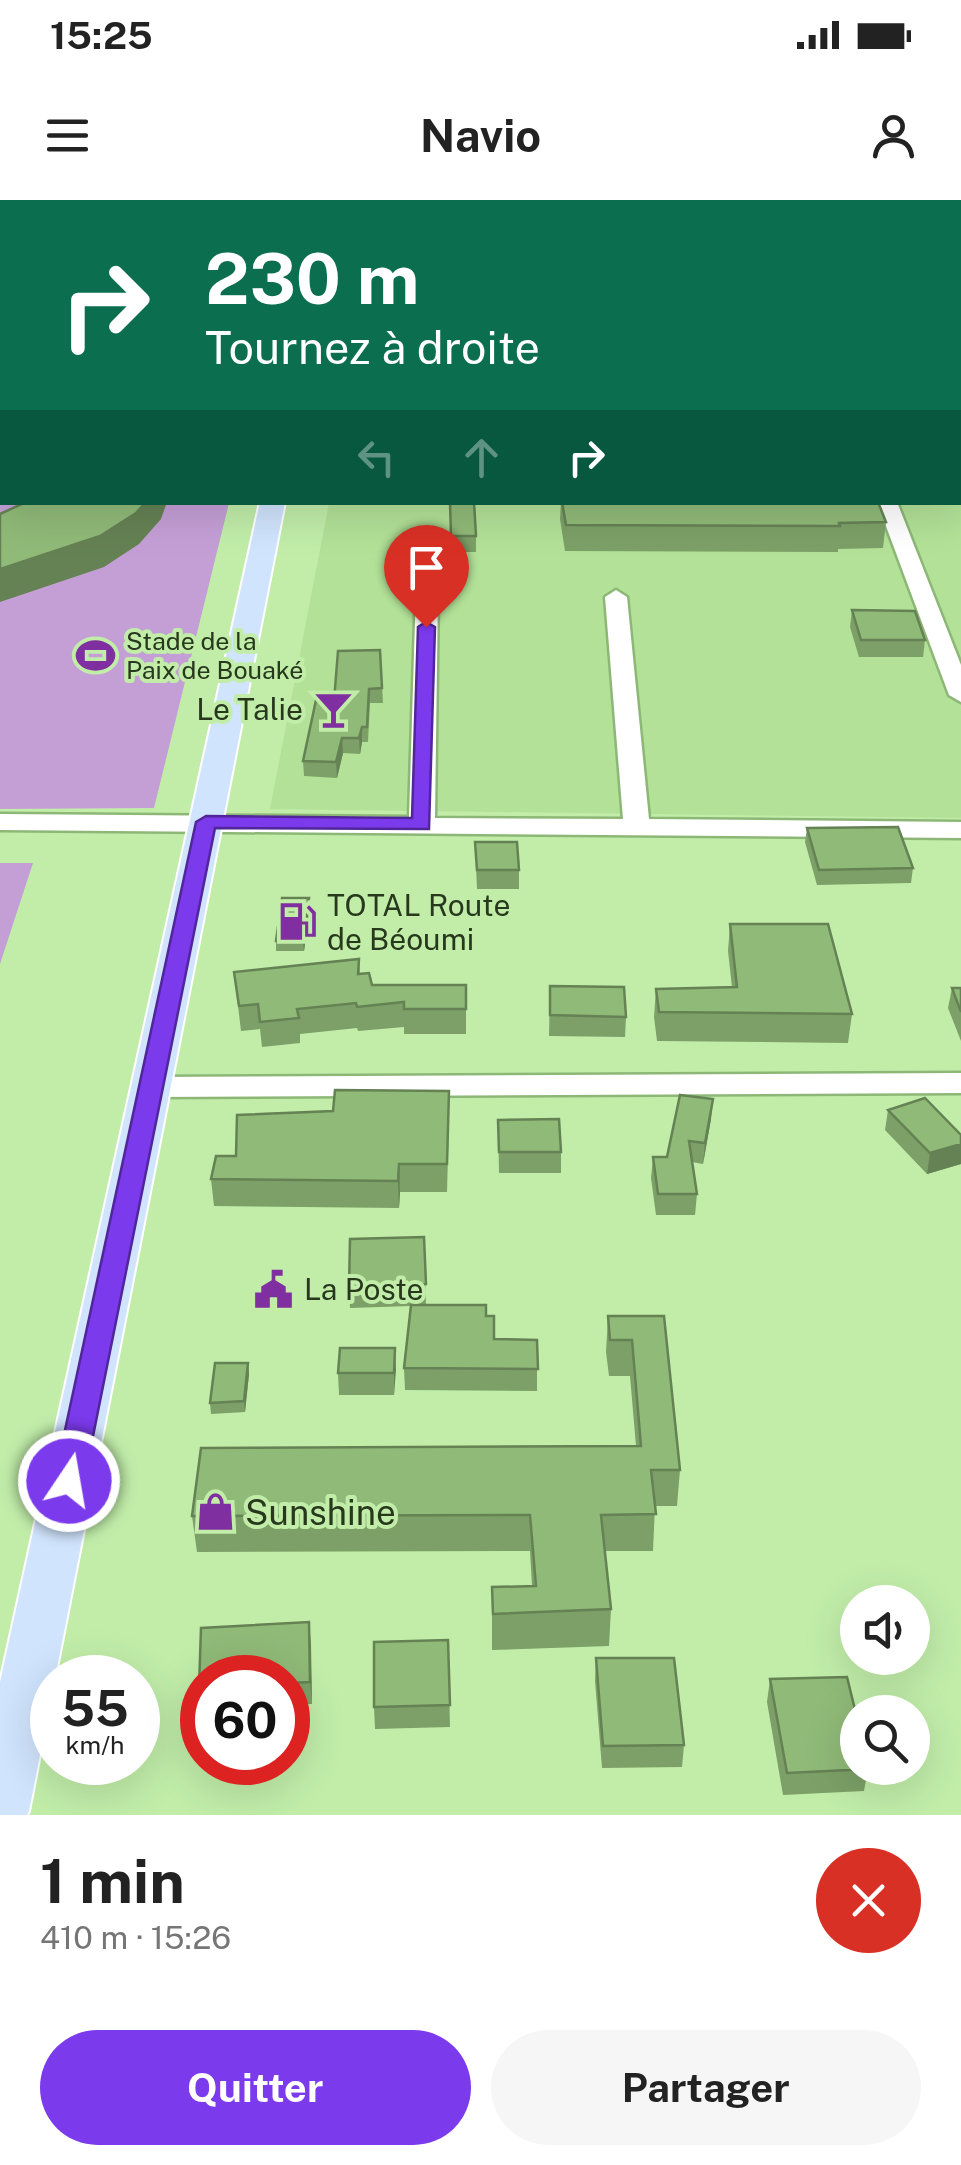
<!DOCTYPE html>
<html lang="fr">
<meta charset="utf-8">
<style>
:root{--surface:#fff;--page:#f6f6f6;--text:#222;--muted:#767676;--accent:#7c3aed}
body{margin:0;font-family:"Public Sans",sans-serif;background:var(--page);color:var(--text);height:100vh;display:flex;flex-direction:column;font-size:38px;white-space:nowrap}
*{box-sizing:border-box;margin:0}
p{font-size:32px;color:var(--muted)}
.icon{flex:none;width:55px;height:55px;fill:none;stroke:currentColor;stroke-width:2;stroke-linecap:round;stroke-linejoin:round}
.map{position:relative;height:1615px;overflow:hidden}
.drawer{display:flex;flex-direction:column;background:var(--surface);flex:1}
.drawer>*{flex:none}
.guide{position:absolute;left:0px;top:0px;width:962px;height:305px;box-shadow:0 10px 40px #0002;background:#0b6e4f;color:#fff;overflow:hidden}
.controls{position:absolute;left:840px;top:1385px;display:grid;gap:20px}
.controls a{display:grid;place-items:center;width:90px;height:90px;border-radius:50%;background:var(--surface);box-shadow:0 10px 40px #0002;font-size:50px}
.speed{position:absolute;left:30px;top:1455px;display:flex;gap:20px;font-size:50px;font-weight:700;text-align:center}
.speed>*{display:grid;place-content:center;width:130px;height:130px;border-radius:50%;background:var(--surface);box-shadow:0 10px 40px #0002;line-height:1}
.speed small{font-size:25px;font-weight:400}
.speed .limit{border:15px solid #d22;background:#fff;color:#111}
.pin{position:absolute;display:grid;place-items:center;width:85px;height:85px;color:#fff;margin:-102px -42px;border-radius:50% 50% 50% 0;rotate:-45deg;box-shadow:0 0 10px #0007}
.pin .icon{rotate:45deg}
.me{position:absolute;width:110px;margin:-55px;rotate:12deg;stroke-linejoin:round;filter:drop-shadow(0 0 8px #0008)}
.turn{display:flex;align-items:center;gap:35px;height:210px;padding:0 40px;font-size:45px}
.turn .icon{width:130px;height:130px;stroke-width:2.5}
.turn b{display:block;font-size:70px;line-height:85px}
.lanes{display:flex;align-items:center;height:95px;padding:0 40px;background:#0003;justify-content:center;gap:50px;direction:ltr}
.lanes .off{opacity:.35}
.round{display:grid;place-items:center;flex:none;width:105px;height:105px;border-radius:52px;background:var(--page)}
.summary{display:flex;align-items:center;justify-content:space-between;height:170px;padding:0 40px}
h1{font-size:60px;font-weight:700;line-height:75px}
.action{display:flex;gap:20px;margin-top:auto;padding:20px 40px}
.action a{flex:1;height:115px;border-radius:60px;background:var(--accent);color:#fff;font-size:40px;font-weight:700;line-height:115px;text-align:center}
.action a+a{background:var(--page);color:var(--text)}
.status{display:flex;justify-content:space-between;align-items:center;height:70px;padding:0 50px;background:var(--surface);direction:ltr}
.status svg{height:28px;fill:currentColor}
header{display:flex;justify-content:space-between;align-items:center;height:130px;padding:0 40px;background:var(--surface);font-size:45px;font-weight:700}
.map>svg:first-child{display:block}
.built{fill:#b2e197}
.green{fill:#c49fd6}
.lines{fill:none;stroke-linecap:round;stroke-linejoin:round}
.minor-casing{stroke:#8db776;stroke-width:5}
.major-casing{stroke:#fff;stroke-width:4}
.minor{fill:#fff;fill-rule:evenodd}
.major{fill:#d0e4fd;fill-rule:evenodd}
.wall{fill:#7ca067}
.shaded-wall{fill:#658254}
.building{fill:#90ba78;stroke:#658254;stroke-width:2.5}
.route{fill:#7c3aed;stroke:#51269a;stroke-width:2.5}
.labels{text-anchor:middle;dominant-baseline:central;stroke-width:8;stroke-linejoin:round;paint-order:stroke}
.far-poi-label{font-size:25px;fill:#27381d;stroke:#c1eda9;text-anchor:start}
.poi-label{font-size:30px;fill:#27381d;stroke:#c1eda9;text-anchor:start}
.near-poi-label{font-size:35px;fill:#27381d;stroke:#c1eda9;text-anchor:start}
</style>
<div class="status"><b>15:25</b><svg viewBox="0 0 49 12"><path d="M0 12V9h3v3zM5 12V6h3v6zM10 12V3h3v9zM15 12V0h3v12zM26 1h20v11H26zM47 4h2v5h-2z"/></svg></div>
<header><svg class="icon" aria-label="menu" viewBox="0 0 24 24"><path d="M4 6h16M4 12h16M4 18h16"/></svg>Navio<svg class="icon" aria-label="person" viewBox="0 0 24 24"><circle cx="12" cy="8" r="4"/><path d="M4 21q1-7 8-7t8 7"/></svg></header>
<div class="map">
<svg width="961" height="1615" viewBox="0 0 961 1615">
<rect width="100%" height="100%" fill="#c1eda9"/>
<!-- built -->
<path class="built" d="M961 128V618L270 609 329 303 960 302Z"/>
<!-- green -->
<path class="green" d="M0 148 2 302 229 303 154 608 0 609Z
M0 663H33L0 764Z"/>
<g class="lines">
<defs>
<path id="minor" d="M836 0H850L851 2H837Z
M0 46 2 47V56H0Z
M960 48H961V58H960Z
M0 132H2V142H0Z
M877 302H897L961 465V502L949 495Z
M427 381 438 388 435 618 623 619 605 397 616 390 627 397 649 619 961 622V638L0 630V614L409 617 416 388Z
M961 873V893L151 897 140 894 135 887 140 880 151 877Z"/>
<path id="major" d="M327 0H345V2H327Z
M260 302H285L29 1611 27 1615H0V1482Z"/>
</defs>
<!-- minor casing -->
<use href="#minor" class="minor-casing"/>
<!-- major casing -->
<use href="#major" class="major-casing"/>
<!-- minor -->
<use href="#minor" class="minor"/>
<!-- major -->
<use href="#major" class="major"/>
</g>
<!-- wall -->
<path class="wall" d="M0 0H59L58 2H2V44H0Z
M0 181 2 182V253H0Z
M450 302 476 336V352H451Z
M561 302H878L886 322 883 348 838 349V352L565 351 560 319Z
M852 410 925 440 923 457H859L850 427Z
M380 450 383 503H370L368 542H362L360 554 343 553 337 578 304 576 303 561 334 501Z
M807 628 913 668 911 683 817 685 805 642Z
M475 642 519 670V689H477Z
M310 708 304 751H276V741Z
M730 724 852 814 848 843 657 841 654 817 656 789 732 787 728 751Z
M359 759 360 774 372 785H466V834H404V827L358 831 357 828 300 834V843L262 847 260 829 241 831 234 772Z
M550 786 626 817 625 837 549 836Z
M952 788H961V841L948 808Z
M888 910 961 935V964L927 974 885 930Z
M449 918 447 992H400L399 1008 214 1006 211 979 236 956Z
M711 919 703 964 692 962 697 994 695 1015H656L651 978 653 957H667Z
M498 920 561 952V973H499Z
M424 1037 426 1105 486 1116 494 1139 537 1140V1191L405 1190 404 1168 411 1106 350 1108 349 1087Z
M608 1116H664L680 1270 677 1306H655L653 1351H605L611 1409 609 1446 492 1450V1387L532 1386 530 1351 197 1352 192 1316 636 1246 630 1176H609L606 1152Z
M395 1148 394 1195H339L338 1173Z
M248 1163 249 1174 245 1212 211 1214 210 1203Z
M309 1422 312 1504 288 1505V1478H202L201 1510 199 1488 201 1428Z
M448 1440 450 1527 375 1529 374 1507Z
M596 1458 684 1545 682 1567 602 1568 595 1481Z
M770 1479 868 1569 864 1591 783 1595 767 1502Z"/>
<!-- shaded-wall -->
<path class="shaded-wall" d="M146 302H167L161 319 139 344 104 367 0 402V369Z
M362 527V542L360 554 359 538Z
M342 538 343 553 337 578 336 562Z
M309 698 310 708 304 751 303 741Z
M713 899 711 919 703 964 705 943Z
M961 944V964L927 974 930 953Z
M399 964 400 992 399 1008 398 981Z
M395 1148 396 1170 394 1195V1173Z
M248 1163 249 1174 245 1212 244 1201Z
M309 1422 311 1444 312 1504 310 1482Z"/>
<!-- building -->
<path class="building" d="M0 0H47L46 2H2V26H0Z
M97 0H140L139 2H96Z
M174 0H290L289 2H174Z
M428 0H458V2H427Z
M509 0H550L551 2H509Z
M622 0H830L831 2H623Z
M960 87H961L960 122Z
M0 181 2 182V225H0Z
M26 302H146L136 313 100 336 0 369V314Z
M450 302H474L476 336H451Z
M562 302H878L886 322 839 323 840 326 566 325Z
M852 410 915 411 925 440H861Z
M380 450 382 488 369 489 367 527H362L359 538H342L336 562 303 561 316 500 334 501 338 451Z
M898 627 913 668 819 670 807 628Z
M475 642H517L519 670H477Z
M282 698H309L303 741H276Z
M730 724H828L852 814 659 812 656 789 737 787Z
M359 759 358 774 369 773 372 785H466V809H404V802L357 807 356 803 297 809 299 818 260 822 258 804 239 806 234 772Z
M550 786 624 787 626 817 550 815Z
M952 788H961V812Z
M335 890 449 891 447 964H399L398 981 211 979 216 956H236L237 915 333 911Z
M680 895 713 899 705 943 689 941 697 994H658L653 957H667Z
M925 898 961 935V944L930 953 888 910Z
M559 919 561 952H499L498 920Z
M424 1037 426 1084 349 1087 350 1039Z
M411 1105H486V1116H494V1139L537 1140 538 1169 404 1168Z
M608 1116H664L680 1270H651L656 1314 601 1315 611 1409 493 1414 492 1387 536 1386 530 1315 192 1316 201 1248 641 1246 632 1140H610Z
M340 1148H395L394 1173H338Z
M215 1163H248L244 1201 210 1203Z
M309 1422 310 1482 288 1483V1478H202V1488H199L201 1428Z
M448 1440 450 1505 374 1507V1442Z
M596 1458H674L684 1545 603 1546Z
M847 1477 858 1522V1568H868V1569L787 1573 770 1479Z"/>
<!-- route -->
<path class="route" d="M426 422 435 427 429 629 215 628 84 1281 79 1289 69 1293 58 1289 54 1281 196 622 206 616 412 618 418 427Z"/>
<!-- icons -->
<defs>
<symbol id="stadium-bare" viewBox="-9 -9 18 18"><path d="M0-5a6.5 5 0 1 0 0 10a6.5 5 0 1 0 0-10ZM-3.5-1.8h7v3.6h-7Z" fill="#7f2f9f" stroke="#c1eda9" stroke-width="2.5" paint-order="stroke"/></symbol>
<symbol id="bar-bare" viewBox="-9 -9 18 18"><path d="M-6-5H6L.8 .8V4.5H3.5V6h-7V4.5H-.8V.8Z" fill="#7f2f9f" stroke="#c1eda9" stroke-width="2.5" paint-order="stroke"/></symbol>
<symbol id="fuel-bare" viewBox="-9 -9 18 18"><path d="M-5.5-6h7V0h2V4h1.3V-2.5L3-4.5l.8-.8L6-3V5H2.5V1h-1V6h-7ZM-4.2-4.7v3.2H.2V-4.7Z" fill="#7f2f9f" stroke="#c1eda9" stroke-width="2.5" paint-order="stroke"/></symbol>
<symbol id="civic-bare" viewBox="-9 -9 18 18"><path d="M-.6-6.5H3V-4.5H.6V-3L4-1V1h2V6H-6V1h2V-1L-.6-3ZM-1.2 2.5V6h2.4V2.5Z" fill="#7f2f9f" stroke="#c1eda9" stroke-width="2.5" paint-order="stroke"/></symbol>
<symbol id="shop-bare" viewBox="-9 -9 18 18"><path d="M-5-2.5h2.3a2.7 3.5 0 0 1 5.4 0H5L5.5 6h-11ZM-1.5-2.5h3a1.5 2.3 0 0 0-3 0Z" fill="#7f2f9f" stroke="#c1eda9" stroke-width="2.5" paint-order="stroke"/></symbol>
</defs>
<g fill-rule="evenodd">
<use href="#stadium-bare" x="68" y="428" width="55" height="55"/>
<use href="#bar-bare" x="306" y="482" width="55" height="55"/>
<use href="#fuel-bare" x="270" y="694" width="55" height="55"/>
<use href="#civic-bare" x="246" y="1062" width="55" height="55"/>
<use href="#shop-bare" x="188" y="1284" width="55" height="55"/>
</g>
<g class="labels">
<!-- far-poi labels -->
<g class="far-poi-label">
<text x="126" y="441">Stade de la<tspan x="126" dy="29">Paix de Bouaké</tspan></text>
</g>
<!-- poi labels -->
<g class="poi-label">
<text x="303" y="509" text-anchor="end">Le Talie</text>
<text x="327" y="705">TOTAL Route<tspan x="327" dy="34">de Béoumi</tspan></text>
<text x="304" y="1089">La Poste</text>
</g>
<!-- near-poi labels -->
<g class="near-poi-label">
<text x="245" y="1312">Sunshine</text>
</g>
</g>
</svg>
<div class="controls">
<a><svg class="icon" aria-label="sound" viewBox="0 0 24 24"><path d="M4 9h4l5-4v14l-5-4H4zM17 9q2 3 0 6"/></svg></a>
<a><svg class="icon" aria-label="search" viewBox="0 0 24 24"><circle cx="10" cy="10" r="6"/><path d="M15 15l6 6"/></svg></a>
</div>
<div class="speed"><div>55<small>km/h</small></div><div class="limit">60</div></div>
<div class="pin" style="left:426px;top:427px;background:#d93025"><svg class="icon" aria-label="arrive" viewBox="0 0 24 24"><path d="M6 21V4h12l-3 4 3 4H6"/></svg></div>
<svg class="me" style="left:69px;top:1281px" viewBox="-20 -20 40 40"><circle r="17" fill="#7c3aed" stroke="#fff" stroke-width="3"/><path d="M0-11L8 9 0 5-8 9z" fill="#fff"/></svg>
<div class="guide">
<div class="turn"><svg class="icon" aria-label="right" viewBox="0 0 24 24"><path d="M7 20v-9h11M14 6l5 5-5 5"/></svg><div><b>230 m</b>Tournez à droite</div></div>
<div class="lanes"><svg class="icon off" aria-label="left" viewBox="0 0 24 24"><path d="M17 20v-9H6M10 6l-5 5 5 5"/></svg><svg class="icon off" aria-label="ahead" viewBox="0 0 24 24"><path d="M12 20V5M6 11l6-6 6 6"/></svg><svg class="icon" aria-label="right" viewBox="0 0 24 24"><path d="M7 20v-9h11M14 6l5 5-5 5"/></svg></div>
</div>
</div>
<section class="drawer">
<div class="summary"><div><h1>1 min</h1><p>410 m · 15:26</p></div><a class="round" style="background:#d93025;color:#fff"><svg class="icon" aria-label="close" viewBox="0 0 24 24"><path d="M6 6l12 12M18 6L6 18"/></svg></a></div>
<div class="action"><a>Quitter</a><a>Partager</a></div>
</section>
